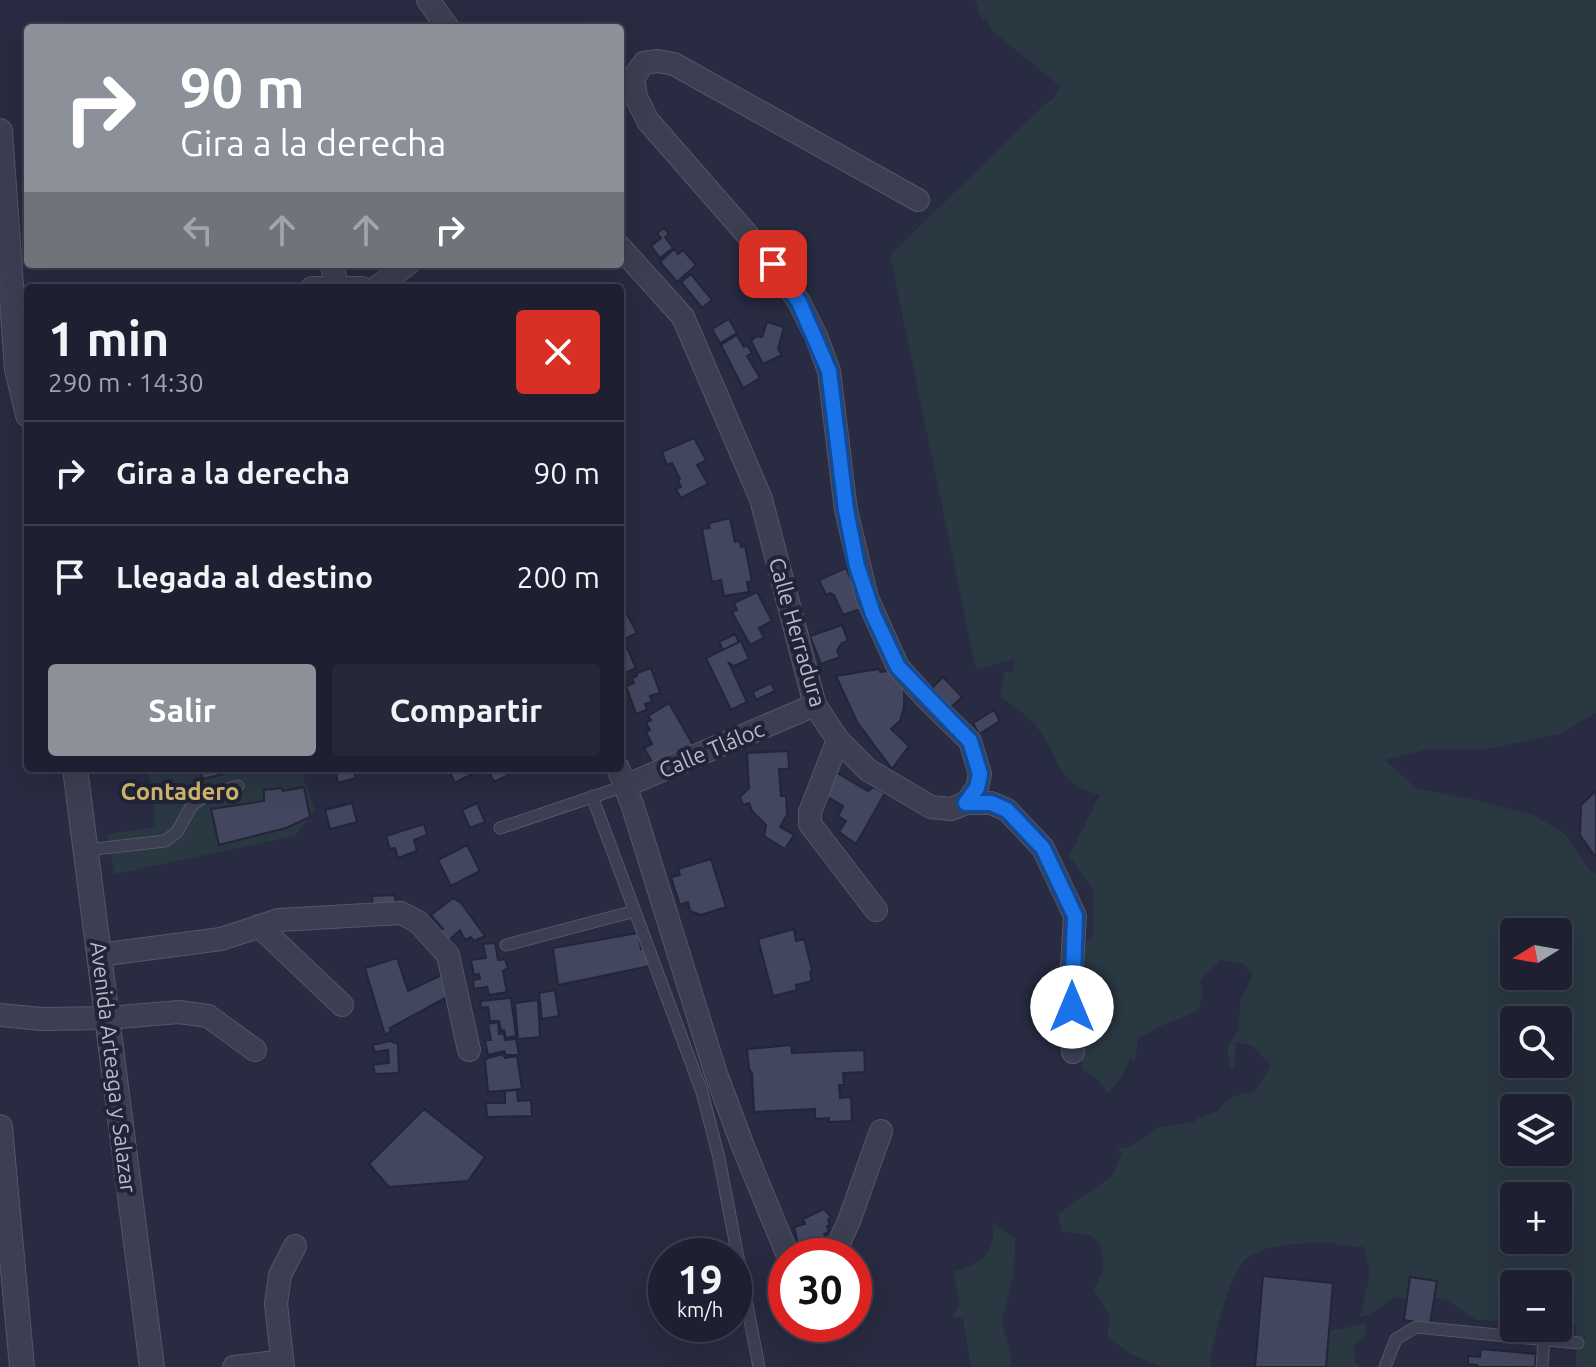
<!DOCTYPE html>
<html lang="es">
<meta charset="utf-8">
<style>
:root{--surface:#1e2031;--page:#262839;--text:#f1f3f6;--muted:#a1a3ab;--line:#3c3e4d;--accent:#8c9099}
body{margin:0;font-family:Ubuntu,sans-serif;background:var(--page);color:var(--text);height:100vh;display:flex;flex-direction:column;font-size:30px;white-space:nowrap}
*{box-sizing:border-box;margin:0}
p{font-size:26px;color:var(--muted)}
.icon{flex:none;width:44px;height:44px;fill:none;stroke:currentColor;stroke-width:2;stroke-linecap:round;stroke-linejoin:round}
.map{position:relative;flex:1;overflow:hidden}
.sheet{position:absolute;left:24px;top:284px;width:600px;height:488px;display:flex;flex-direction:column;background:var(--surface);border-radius:8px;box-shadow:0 8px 32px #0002,0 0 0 2px var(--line)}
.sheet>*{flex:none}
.hud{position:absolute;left:24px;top:24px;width:600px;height:244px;border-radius:8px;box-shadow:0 8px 32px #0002,0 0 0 2px var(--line);background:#8c9099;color:#fff;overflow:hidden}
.needle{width:52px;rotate:259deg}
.buttons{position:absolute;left:1500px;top:918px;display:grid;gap:16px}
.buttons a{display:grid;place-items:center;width:72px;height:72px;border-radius:8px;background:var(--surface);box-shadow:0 8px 32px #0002,0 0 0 2px var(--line);font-size:40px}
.speed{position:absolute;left:648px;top:1238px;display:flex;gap:16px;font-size:40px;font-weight:700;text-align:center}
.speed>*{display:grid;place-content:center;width:104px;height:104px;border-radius:50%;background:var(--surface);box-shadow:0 8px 32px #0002,0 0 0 2px var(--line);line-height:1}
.speed small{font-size:20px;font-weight:400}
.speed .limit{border:12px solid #d22;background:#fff;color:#111}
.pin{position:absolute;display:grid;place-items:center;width:68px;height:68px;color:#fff;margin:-34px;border-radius:16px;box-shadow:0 4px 12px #0006}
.me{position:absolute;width:88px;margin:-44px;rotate:0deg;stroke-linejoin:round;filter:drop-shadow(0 0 6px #0008)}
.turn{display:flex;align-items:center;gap:28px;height:168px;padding:0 24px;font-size:36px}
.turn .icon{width:104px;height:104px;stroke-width:2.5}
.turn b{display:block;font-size:56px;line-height:68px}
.lanes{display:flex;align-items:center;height:76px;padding:0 24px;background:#0003;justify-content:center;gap:40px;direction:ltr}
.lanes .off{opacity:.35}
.round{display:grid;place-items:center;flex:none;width:84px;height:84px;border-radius:8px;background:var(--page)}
.summary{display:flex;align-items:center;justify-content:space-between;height:136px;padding:0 24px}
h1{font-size:48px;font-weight:700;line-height:60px}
.button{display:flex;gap:16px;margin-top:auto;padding:16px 24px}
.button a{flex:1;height:92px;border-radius:8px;background:var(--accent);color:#fff;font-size:32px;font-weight:700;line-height:92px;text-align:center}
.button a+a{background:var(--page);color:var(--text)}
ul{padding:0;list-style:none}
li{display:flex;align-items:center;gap:24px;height:104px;padding:0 24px;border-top:2px solid var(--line)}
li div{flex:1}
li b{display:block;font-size:30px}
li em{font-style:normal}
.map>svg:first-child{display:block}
.green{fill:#2a3842;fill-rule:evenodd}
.building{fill:#43465f;stroke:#232538;stroke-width:2}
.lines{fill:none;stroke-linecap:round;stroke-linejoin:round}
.service-casing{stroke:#545668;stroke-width:13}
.minor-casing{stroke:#545668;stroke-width:24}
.tertiary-casing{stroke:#545668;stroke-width:26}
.service{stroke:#3c3f51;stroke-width:11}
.minor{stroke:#3c3f51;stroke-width:22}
.tertiary{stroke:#3c3f51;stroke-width:24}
.route-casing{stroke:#114b97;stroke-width:20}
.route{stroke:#1a73e8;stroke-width:14}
.labels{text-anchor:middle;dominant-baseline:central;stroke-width:8;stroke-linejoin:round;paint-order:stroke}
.street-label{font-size:22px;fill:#b9bbcb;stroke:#212336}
.neighbourhood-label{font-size:24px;font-weight:bold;fill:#d0b76f;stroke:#212336}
</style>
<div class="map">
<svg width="1596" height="1367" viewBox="0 0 1596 1367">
<rect width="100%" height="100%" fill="#282b41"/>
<!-- green -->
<path class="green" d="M975 0H1596V713L1559 734 1487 749H1428L1385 760 1417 789 1468 798 1534 815 1565 834 1589 869 1596 874V1367H1576V1325L1558 1322V1284H1514L1513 1322 1476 1320 1447 1300 1422 1295 1405 1299 1396 1296 1369 1315 1360 1317 1370 1273 1364 1247 1337 1245 1332 1242C1305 1244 1271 1242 1247 1258 1230 1269 1211 1346 1210 1367H1161L1129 1353 1107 1337 1110 1316 1094 1290 1104 1267 1100 1243 1089 1235 1062 1232 1058 1214 1112 1176 1122 1153 1116 1149 1130 1147 1157 1128 1195 1122 1198 1118 1218 1111C1227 1097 1238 1094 1254 1092L1271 1066 1253 1046 1236 1042 1235 1068 1230 1069 1227 1047 1239 1029 1240 1000 1253 975 1242 963 1220 960 1200 980 1203 993 1198 1011 1158 1027 1138 1039 1135 1061 1130 1058 1122 1077 1108 1093 1099 1081 1083 1070 1081 1054 1062 1012 1044 1007 1037 990 1051 968 1075 955 1094 934 1093 889 1069 856 1100 795C1049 781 1064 757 1034 724 1025 713 1011 705 1000 696L1005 670 1011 674 1015 659 976 670 890 255 1046 103 1052 100 1061 87 991 30 987 19 982 20ZM1514 932H1558V976H1514ZM1514 1020H1558V1064H1514ZM1514 1108H1558V1152H1514ZM1514 1196H1558V1240H1514Z
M148 768H300L315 810 295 836 115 874 107 834 156 827Z
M992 1223 1015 1238 1014 1274 1002 1322 1012 1361 1010 1367H971L963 1319 952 1316 960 1305 953 1271C979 1267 998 1251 992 1223Z
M1366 1324 1364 1338 1353 1347 1355 1362 1359 1367H1300L1323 1332Z"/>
<!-- building -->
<path class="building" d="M664 228 669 234 665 237 673 248 660 258 651 246 661 238 657 233Z
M674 249 678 254 683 250 696 265 677 282 660 262Z
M691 274 712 300 702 308 681 282Z
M729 319 737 333 720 343 712 329Z
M767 322 784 327 778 349 782 355 763 364 751 341 757 336 762 337Z
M737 335 744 347 747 345 752 353 747 356 760 378 743 388 721 345Z
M694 438 706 460 697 465 708 484 681 498 676 489 681 487 678 481 680 479 672 463 667 465 662 452Z
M730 518 735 542 740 541 741 547 745 546 752 581 747 582 749 592 724 596 721 580 712 582 702 529 710 528 709 523Z
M846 568 864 608 843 615 834 595 830 593 826 595 819 580Z
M757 592 772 621 759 628 764 638 750 645 732 612 737 610 734 603Z
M620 601 637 633 620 641Z
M842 625 848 641 842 643 837 650 840 657 821 664 810 636Z
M735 634 739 642 723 650 719 642Z
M741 641 749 659 734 666 729 663 747 702 731 710 706 658Z
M627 648 636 668 625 673 620 663V649Z
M651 668 660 693 650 696 652 702 645 704 647 710 636 714 626 686 634 683 632 678 637 676V673Z
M879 669 880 672 899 670 904 682V707L900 721 891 729 909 746 892 769 857 722 836 676Z
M943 677 962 697 950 708 931 689Z
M771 683 775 691 756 700 753 692Z
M669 703 693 745 655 767 644 748 652 744 646 732 650 730 646 723 651 720 648 716Z
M994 710 1000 721 979 734 973 723Z
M788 751 789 769H779L781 796H786L787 815 780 827 794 835 785 849 764 836 766 825 752 811 749 803 743 805 740 797 749 788 747 753Z
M200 768H248L203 779Z
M448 768H483L455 783Z
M487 768H522L494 782Z
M353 769 356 778 338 783 336 774Z
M837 773 868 791 874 787 885 793 856 844 839 832 846 821 838 816 843 806 824 795Z
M304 787 310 817 286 828 219 845 211 809 264 801V790L281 788 283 791Z
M1596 791V858L1580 835 1581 805Z
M352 803 357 822 330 829 325 810Z
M477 803 485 822 470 828 462 810Z
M424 824 427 835 414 840 417 851 398 858 395 848 390 849 386 836Z
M467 845 480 871 451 886 438 860Z
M711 859 726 907 701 915 690 911 688 902 680 905 671 877 680 875 678 869Z
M395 895 396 908 373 910 372 896Z
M453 898 461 903 485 936 474 941 471 937 465 940 460 930 450 939 455 945 449 949 437 933 443 929 431 915Z
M794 929 796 941 804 939 812 970 810 972 812 981 796 985 797 990 773 996 758 939Z
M638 933 641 949 646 948 650 966 558 985 553 948Z
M495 943 498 960 505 959 508 968 503 971 507 992 489 995 487 987 474 989 473 980 480 979 479 974 474 975 471 960 486 958 483 944Z
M397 958 408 991 448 972 453 1002 445 1003V998L390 1028 391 1031 385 1035 365 968Z
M555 990 559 1016 542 1019 539 993Z
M511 998 516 1036 506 1038 504 1030 501 1031 499 1021H490L488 1007 480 1008 481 1001Z
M538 1000 540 1037 518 1039 515 1003Z
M498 1022 499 1034H504L505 1040 516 1039 519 1055H506L504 1051 488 1055 485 1040H491L488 1024Z
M390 1041 398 1044 399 1073 375 1074 373 1065 389 1063 388 1050 375 1052 372 1045Z
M791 1045 792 1053 864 1050 865 1072 843 1073 844 1085H839L840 1098 851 1097 852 1121 829 1122V1118L815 1119V1109L754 1112 752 1073 749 1069 747 1049Z
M503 1054 505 1058 517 1056 522 1089 488 1092 485 1059Z
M517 1090 518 1101 531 1100 532 1116 487 1117 486 1103H505V1091Z
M424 1109 485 1157 468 1181 389 1187 369 1164Z
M824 1209 831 1217 828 1220 830 1225 827 1226 829 1232 824 1234 826 1239 830 1241 835 1256H801L794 1227 805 1224 803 1219Z
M1263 1276 1333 1283 1326 1367H1255Z
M1410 1277 1437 1281 1430 1324 1404 1320Z
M1481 1349 1536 1354 1535 1367H1478L1477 1365 1468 1364V1356L1480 1357Z"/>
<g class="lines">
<defs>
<path id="service" d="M592 796 702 1092 719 1158 759 1367
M500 828 625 786
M86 850 165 841 177 832 192 805 204 797 238 786
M506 945 635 911
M1385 1367 1396 1339 1416 1327 1578 1343
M1542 1367 1544 1340"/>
<path id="minor" d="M428 0 448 28
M918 200 674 64 658 61 644 63 633 78 636 97 648 121 773 264 799 302 816 336 829 371 846 510 867 598 898 667 926 698 970 741 980 774 977 788 966 803
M620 247 683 317 761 499 815 705 838 740 868 770 931 807 951 809 966 803H991L1007 810 1043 848 1075 916 1071 984 1073 1052
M331 264 338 287
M312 288H362
M376 288 408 264
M838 740 810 812V824L876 910
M618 768 633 807 716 1074 744 1149 788 1256
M625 786 815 705
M259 926 342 1005
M99 955 221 939 279 920 401 913 418 922 448 955 469 1050
M0 1015 42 1019 108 1018 179 1012 208 1016 255 1050
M833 1256 849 1221 881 1131
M234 1367 282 1361
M283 1367 276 1304 280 1275 295 1246"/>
<path id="tertiary" d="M0 131 17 369 28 415
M75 768 152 1367
M0 1127 22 1367"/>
</defs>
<!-- service casing -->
<use href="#service" class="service-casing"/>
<!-- minor casing -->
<use href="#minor" class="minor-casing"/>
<!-- tertiary casing -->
<use href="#tertiary" class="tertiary-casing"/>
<!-- service -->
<use href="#service" class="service"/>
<!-- minor -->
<use href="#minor" class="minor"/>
<!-- tertiary -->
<use href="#tertiary" class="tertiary"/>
</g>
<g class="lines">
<defs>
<path id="route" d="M773 264 799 302 829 371 846 510 857 566 873 614 898 667 970 741 980 774 977 788 966 803H991L1007 810 1043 848 1075 916 1072 1007"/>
</defs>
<!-- route casing -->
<use href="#route" class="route-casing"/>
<!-- route -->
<use href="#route" class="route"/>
</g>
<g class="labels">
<!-- street labels -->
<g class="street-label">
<text transform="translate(798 632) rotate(74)">Calle Herradura</text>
<text transform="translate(711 749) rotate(-23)">Calle Tláloc</text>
<text transform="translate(114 1067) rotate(83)">Avenida Arteaga y Salazar</text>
</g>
<!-- neighbourhood labels -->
<g class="neighbourhood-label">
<text x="180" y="791">Contadero</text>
</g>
</g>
</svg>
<div class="buttons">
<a><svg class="needle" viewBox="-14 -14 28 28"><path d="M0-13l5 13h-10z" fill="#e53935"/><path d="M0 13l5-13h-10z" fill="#a1a3ab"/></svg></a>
<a><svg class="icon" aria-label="search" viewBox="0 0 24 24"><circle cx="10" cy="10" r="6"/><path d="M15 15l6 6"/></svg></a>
<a><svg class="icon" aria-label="layers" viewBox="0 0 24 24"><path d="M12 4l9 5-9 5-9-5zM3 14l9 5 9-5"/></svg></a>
<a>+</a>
<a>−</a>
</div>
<div class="speed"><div>19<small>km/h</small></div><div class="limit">30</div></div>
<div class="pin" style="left:773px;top:264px;background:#d93025"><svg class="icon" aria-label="arrive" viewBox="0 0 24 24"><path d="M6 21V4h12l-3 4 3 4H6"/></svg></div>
<svg class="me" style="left:1072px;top:1007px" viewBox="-20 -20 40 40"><circle r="19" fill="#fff"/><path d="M0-13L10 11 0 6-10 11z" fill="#1a73e8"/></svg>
<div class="hud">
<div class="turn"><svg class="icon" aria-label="right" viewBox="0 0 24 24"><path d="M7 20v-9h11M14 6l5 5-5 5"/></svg><div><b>90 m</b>Gira a la derecha</div></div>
<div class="lanes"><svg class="icon off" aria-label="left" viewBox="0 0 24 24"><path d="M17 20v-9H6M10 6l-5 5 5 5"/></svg><svg class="icon off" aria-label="ahead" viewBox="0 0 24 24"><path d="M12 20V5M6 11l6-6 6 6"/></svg><svg class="icon off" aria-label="ahead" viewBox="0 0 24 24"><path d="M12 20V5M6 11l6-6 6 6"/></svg><svg class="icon" aria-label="right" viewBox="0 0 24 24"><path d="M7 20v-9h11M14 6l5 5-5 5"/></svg></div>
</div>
<section class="sheet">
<div class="summary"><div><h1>1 min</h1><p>290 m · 14:30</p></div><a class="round" style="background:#d93025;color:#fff"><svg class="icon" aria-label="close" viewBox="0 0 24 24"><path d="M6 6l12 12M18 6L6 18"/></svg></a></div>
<ul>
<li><svg class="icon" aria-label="right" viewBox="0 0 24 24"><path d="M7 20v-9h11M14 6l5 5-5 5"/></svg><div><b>Gira a la derecha</b></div><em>90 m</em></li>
<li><svg class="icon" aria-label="arrive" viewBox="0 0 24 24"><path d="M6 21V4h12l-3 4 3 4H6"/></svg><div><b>Llegada al destino</b></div><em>200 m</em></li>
</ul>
<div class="button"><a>Salir</a><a>Compartir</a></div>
</section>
</div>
